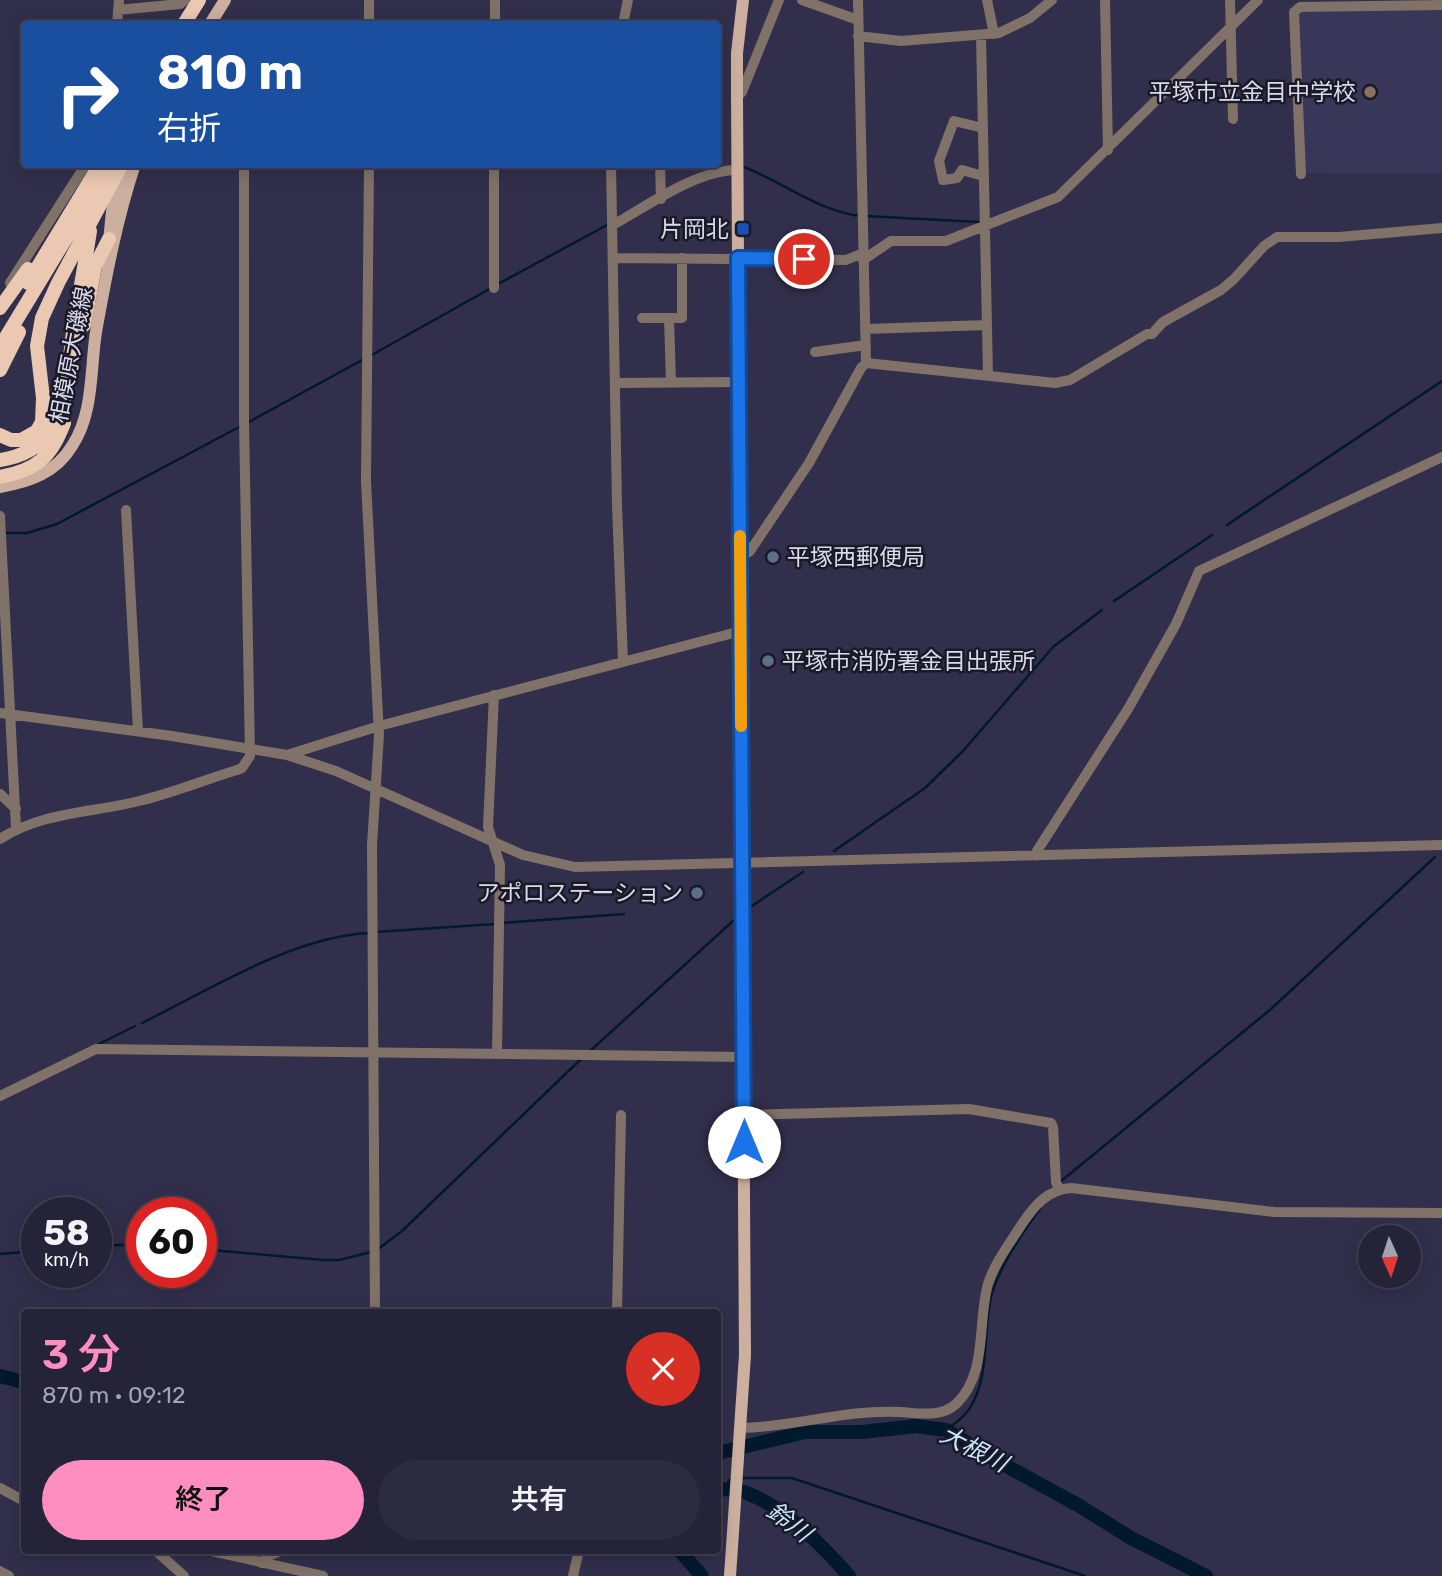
<!DOCTYPE html>
<html lang="ja">
<meta charset="utf-8">
<style>
:root{--surface:#252338;--page:#2d2b40;--text:#f1f3f6;--muted:#a3a4ae;--line:#424053;--accent:#fd8ebf}
body{margin:0;font-family:Rubik,"Noto Sans JP",sans-serif;background:var(--page);color:var(--text);height:100vh;display:flex;flex-direction:column;font-size:26px;white-space:nowrap}
*{box-sizing:border-box;margin:0}
p{font-size:23px;color:var(--muted)}
.icon{flex:none;width:38px;height:38px;fill:none;stroke:currentColor;stroke-width:2;stroke-linecap:round;stroke-linejoin:round}
.map{position:relative;flex:1;overflow:hidden}
.side{position:absolute;left:21px;top:1309px;width:700px;height:245px;display:flex;flex-direction:column;background:var(--surface);border-radius:7px;box-shadow:0 4px 18px #0003,0 0 0 2px var(--line)}
.side>*{flex:none}
.top-card{position:absolute;left:21px;top:21px;width:700px;height:147px;border-radius:7px;box-shadow:0 4px 18px #0003,0 0 0 2px var(--line);background:#1a4fa0;color:#fff;overflow:hidden}
.needle{width:46px;rotate:177deg}
.tools{position:absolute;left:1358px;top:1225px;display:grid;gap:14px}
.tools a{display:grid;place-items:center;width:63px;height:63px;border-radius:50%;background:var(--surface);box-shadow:0 4px 18px #0003,0 0 0 2px var(--line);font-size:35px}
.speed{position:absolute;left:21px;top:1197px;display:flex;gap:14px;font-size:35px;font-weight:700;text-align:center}
.speed>*{display:grid;place-content:center;width:91px;height:91px;border-radius:50%;background:var(--surface);box-shadow:0 4px 18px #0003,0 0 0 2px var(--line);line-height:1}
.speed small{font-size:18px;font-weight:400}
.speed .limit{border:10px solid #d22;background:#fff;color:#111}
.pin{position:absolute;display:grid;place-items:center;width:60px;height:60px;color:#fff;margin:-30px;border:4px solid #fff;border-radius:50%;box-shadow:0 2px 7px #0007}
.me{position:absolute;width:77px;margin:-38px;rotate:0deg;stroke-linejoin:round;filter:drop-shadow(0 0 5px #0008)}
.turn{display:flex;align-items:center;gap:24px;height:147px;padding:0 21px;font-size:32px}
.turn .icon{width:91px;height:91px;stroke-width:2.5}
.turn b{display:block;font-size:49px;line-height:60px}
.round{display:grid;place-items:center;flex:none;width:74px;height:74px;border-radius:37px;background:var(--page)}
.overview{display:flex;align-items:center;justify-content:space-between;height:119px;padding:0 21px}
h1{font-size:42px;font-weight:600;line-height:52px;color:var(--accent)}
.button{display:flex;gap:14px;margin-top:auto;padding:14px 21px}
.button a{flex:1;height:80px;border-radius:42px;background:var(--accent);color:#111;font-size:28px;font-weight:600;line-height:80px;text-align:center}
.button a+a{background:var(--page);color:var(--text)}
.map>svg:first-child{display:block}
.built{fill:#393759}
.lines{fill:none;stroke-linecap:round;stroke-linejoin:round}
.stream{stroke:#00192d;stroke-width:2.5}
.river{stroke:#00192d;stroke-width:14}
.minor{stroke:#807269;stroke-width:10}
.major{stroke:#ccaf9e;stroke-width:12}
.highway{stroke:#eac8b2;stroke-width:14}
.route-casing{stroke:#114b97;stroke-width:18}
.route{stroke:#1a73e8;stroke-width:12}
.slow{stroke:#f59e0b;stroke-width:12}
.education-dot{fill:#8d6e63;stroke:#1a1926;stroke-width:2.5}
.transit-dot{fill:#1a4fb4;stroke:#1a1926;stroke-width:2.5}
.service-dot{fill:#5c6f8a;stroke:#1a1926;stroke-width:2.5}
.labels{text-anchor:middle;dominant-baseline:central;stroke-width:5;stroke-linejoin:round;paint-order:stroke}
.poi-label{font-size:23px;fill:#dadaec;stroke:#1a1926;text-anchor:end}
.street-label{font-size:23px;fill:#dadaec;stroke:#1a1926}
.water-label{font-size:24px;font-style:italic;fill:#c7e5fe;stroke:#1a1926}
</style>
<div class="map">
<svg width="1442" height="1576" viewBox="0 0 1442 1576">
<rect width="100%" height="100%" fill="#312f4b"/>
<!-- built -->
<path class="built" d="M1442 7V174L1302 173 1297 13Z"/>
<g class="lines">
<!-- stream -->
<path class="stream" d="M744 167C785 183 816 210 860 216
M866 216 978 222
M498 284 609 224
M370 356 493 287
M247 423 364 359
M1227 525 1442 381
M4 533H27L57 524 241 426
M1114 601 1212 535
M834 851 925 788 963 751 1053 647 1102 610
M752 906 803 872
M502 923 624 914
M376 932 495 924
M142 1023C211 989 292 937 369 933
M97 1045 135 1026
M589 1052 734 920
M1060 1182 1271 1009 1435 857
M96 1246 142 1244
M201 1249 323 1260H339L371 1252
M377 1250 402 1231 581 1059
M0 1254 37 1251
M946 1430C954 1424 965 1417 970 1408 991 1374 982 1330 992 1293 1001 1264 1022 1233 1040 1209
M740 1478H792L1085 1576
M727 1488 729 1480 734 1479"/>
<!-- river -->
<path class="river" d="M0 1376 24 1382
M718 1453 805 1432H862L916 1426 946 1430 1010 1468 1078 1505 1131 1538 1206 1576
M718 1490C761 1481 823 1546 849 1576
M679 1550 702 1576"/>
<!-- minor -->
<path class="minor" d="M802 0 858 20
M987 0 994 34
M1105 0 1108 150
M1230 0 1233 119
M118 10 180 4 185 0
M117 24 119 0
M369 24V0
M495 24V0
M623 24 628 0
M981 35 988 376
M858 36 901 41 999 33 1030 18 1052 0
M737 97 742 92 779 0
M983 128 954 121 939 161 943 180 957 178 962 170 983 176
M369 164 366 481 379 735 372 845 375 1312
M611 164 617 505 623 661
M660 164 661 199
M1301 174 1294 12 1300 7 1442 5
M613 225C649 205 696 170 738 170
M614 258 846 260 863 253
M863 260 891 241H946L1058 197 1258 0
M10 283 86 164
M494 288V164
M642 318H682V258
M669 318 671 382
M865 329 987 325
M815 352 866 345
M866 363 1055 383 1070 380 1147 334H1152L1163 322 1221 290 1233 280 1264 246 1277 237H1339L1442 228
M616 383 739 382
M126 510 138 731
M0 516 16 828
M741 557 750 551 809 463 861 368 866 363 858 0
M494 695 488 827 500 865 497 1053
M0 713 172 736 287 755 336 771 523 855 575 867 1442 845
M287 755 379 726 741 631
M0 794 16 809
M0 839C41 812 92 813 139 801 172 793 204 780 237 770L242 768 250 756 244 420V164
M1037 856V851L1128 709 1176 624 1199 571 1442 457
M0 1096 96 1049 744 1057
M744 1115 969 1109 1051 1123 1053 1127 1056 1182 1059 1189
M617 1312 621 1115
M742 1428C795 1427 846 1409 900 1412 918 1413 941 1418 956 1404 988 1374 977 1323 988 1284 995 1262 1010 1243 1022 1224 1035 1205 1047 1190 1071 1188L1274 1212 1442 1213
M0 1488 24 1501
M155 1550 184 1576
M207 1550 323 1576
M262 1563 266 1557 283 1550
M0 1571 9 1576
M573 1576 579 1550"/>
<!-- major -->
<path class="major" d="M210 24 225 0
M109 241 112 211 124 173
M0 487C29 482 56 473 72 446 94 413 90 370 96 332 106 276 117 218 135 164
M730 1576 745 1355 737 97V53L743 0"/>
<!-- highway -->
<path class="highway" d="M184 24 199 0
M28 283 99 166
M0 308 28 269
M84 325 95 266 109 239
M0 347 111 164
M0 370 19 332
M0 435 11 440H21L37 431 42 422 43 398 37 346 42 318 58 283 122 164
M0 460C20 457 38 449 50 432 69 405 68 364 73 333 78 299 85 265 90 231
M0 477C36 470 51 458 64 423"/>
</g>
<g class="lines">
<defs>
<path id="route" d="M744 1142 738 258 804 259"/>
</defs>
<!-- route casing -->
<use href="#route" class="route-casing"/>
<!-- route -->
<use href="#route" class="route"/>
<!-- slow -->
<path class="slow" d="M740 536 741 726"/>
</g>
<!-- markers -->
<circle class="education-dot" cx="1370" cy="92" r="7"/>
<rect class="transit-dot" x="736" y="222" width="14" height="14" rx="3.5"/>
<g class="service-dot">
<circle cx="773" cy="557" r="7"/>
<circle cx="768" cy="661" r="7"/>
<circle cx="697" cy="893" r="7"/>
</g>
<g class="labels">
<!-- poi labels -->
<g class="poi-label">
<text x="1356" y="92">平塚市立金目中学校</text>
<text x="729" y="229">片岡北</text>
<text x="787" y="557" text-anchor="start">平塚西郵便局</text>
<text x="782" y="661" text-anchor="start">平塚市消防署金目出張所</text>
<text x="683" y="893">アポロステーション</text>
</g>
<!-- street labels -->
<g class="street-label">
<text transform="translate(71 355) rotate(-79)">相模原大磯線</text>
</g>
<!-- water labels -->
<g class="water-label">
<text transform="translate(974 1449) rotate(27)">大根川</text>
<text transform="translate(789 1522) rotate(37)">鈴川</text>
</g>
</g>
</svg>
<div class="tools">
<a><svg class="needle" viewBox="-14 -14 28 28"><path d="M0-13l5 13h-10z" fill="#e53935"/><path d="M0 13l5-13h-10z" fill="#a3a4ae"/></svg></a>
</div>
<div class="speed"><div>58<small>km/h</small></div><div class="limit">60</div></div>
<div class="pin" style="left:804px;top:259px;background:#d93025"><svg class="icon" aria-label="arrive" viewBox="0 0 24 24"><path d="M6 21V4h12l-3 4 3 4H6"/></svg></div>
<svg class="me" style="left:744px;top:1142px" viewBox="-20 -20 40 40"><circle r="19" fill="#fff"/><path d="M0-13L10 11 0 6-10 11z" fill="#1a73e8"/></svg>
<div class="top-card">
<div class="turn"><svg class="icon" aria-label="right" viewBox="0 0 24 24"><path d="M7 20v-9h11M14 6l5 5-5 5"/></svg><div><b>810 m</b>右折</div></div>
</div>
<section class="side">
<div class="overview"><div><h1>3 分</h1><p>870 m · 09:12</p></div><a class="round" style="background:#d93025;color:#fff"><svg class="icon" aria-label="close" viewBox="0 0 24 24"><path d="M6 6l12 12M18 6L6 18"/></svg></a></div>
<div class="button"><a>終了</a><a>共有</a></div>
</section>
</div>
